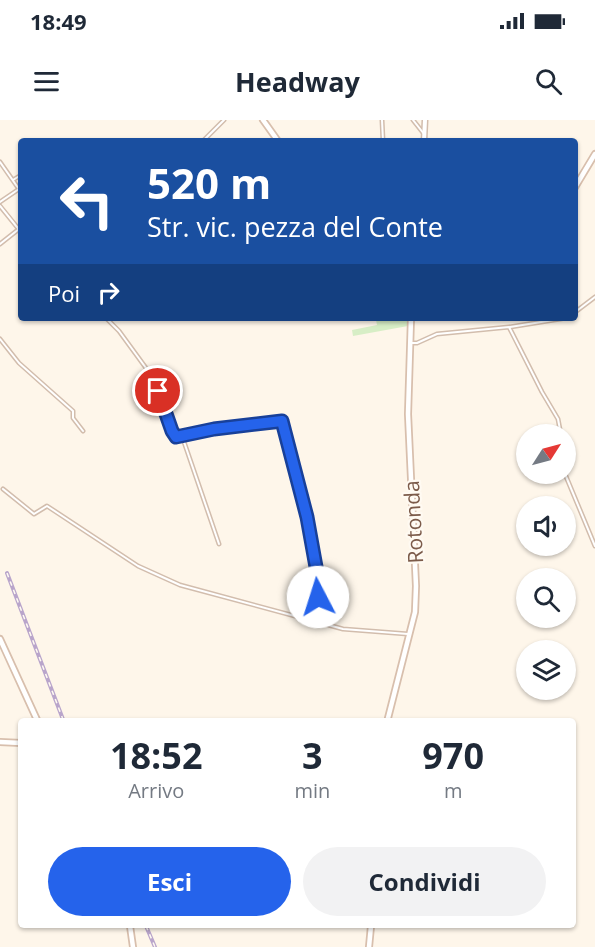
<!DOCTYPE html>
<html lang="it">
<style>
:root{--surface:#fff;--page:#f2f2f3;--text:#1f2937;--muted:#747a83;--accent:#2563eb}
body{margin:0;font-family:"Open Sans",sans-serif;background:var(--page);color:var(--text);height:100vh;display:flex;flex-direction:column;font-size:22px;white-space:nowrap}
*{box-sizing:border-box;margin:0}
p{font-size:20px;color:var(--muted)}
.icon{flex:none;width:33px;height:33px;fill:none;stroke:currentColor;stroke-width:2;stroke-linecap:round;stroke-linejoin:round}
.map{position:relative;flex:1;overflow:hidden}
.details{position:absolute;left:18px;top:598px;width:558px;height:210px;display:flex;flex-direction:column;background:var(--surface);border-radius:6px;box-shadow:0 2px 4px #0004}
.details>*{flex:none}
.guide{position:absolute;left:18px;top:18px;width:560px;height:183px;border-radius:6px;box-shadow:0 2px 4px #0004;background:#1a4fa0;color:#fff;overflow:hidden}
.needle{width:39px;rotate:54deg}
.buttons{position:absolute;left:516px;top:304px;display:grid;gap:12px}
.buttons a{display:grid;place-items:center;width:60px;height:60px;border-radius:50%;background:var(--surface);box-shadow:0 2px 4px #0004;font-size:30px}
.pin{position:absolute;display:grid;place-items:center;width:51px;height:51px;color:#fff;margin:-26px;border:3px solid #fff;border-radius:50%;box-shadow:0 2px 6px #0007}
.me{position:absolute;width:66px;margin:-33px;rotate:355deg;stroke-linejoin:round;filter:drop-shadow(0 0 4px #0008)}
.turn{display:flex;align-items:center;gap:21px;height:126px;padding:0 30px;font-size:27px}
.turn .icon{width:78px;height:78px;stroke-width:2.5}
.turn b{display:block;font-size:42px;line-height:51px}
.then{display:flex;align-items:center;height:57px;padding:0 30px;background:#0003;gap:12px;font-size:22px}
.eta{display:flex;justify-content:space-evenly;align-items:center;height:102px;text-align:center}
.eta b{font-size:36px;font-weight:700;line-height:42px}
.action{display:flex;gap:12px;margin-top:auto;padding:12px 30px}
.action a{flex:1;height:69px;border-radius:36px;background:var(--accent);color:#fff;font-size:24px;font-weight:700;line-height:69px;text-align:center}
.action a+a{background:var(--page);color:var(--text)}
.status{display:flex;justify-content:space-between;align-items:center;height:42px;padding:0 30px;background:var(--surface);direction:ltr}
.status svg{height:16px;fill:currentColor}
header{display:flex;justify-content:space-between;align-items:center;height:78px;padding:0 30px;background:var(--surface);font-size:27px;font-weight:700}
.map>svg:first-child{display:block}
.pitch{fill:#d7eec6}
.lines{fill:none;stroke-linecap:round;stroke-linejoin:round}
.minor-casing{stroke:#d2bdad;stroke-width:5}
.tertiary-casing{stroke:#d2bdad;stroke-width:7}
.secondary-casing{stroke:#d8bfad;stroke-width:8}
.minor{stroke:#fff;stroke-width:2}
.tertiary{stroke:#fff;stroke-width:4}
.secondary{stroke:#fff;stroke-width:4.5}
.rail-casing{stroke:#b9a5cb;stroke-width:4}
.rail{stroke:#fffaf2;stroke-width:1.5;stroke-dasharray:4.5;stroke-linecap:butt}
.route-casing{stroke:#184099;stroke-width:15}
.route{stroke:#2563eb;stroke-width:10}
.labels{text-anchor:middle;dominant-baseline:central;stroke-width:4.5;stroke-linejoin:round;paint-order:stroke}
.street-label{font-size:21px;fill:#7c5b4a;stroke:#fffaf2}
</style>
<div class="status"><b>18:49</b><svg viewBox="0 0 49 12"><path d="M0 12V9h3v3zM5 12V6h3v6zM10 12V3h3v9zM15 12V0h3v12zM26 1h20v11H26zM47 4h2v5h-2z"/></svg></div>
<header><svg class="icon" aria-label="menu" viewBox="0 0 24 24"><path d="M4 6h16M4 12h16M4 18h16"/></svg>Headway<svg class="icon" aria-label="search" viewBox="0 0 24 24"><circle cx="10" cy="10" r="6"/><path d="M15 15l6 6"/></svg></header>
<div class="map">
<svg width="595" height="827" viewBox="0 0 595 827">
<rect width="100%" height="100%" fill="#fef6ea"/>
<!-- pitch -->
<path class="pitch" d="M384 198H409L408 206 353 216 352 210 377 205 376 200Z"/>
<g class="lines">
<defs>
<path id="minor" d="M382 0 383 21
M413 0 424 14
M203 21 224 0
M0 42 21 72
M13 60 21 55
M0 82 19 69
M0 86 21 112
M0 124 19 109
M574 193 595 177
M106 198 119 211 154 259 173 315 176 317 182 316 219 424
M510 207 566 198
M0 219 19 243 73 291V298L83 311
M410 223H417L437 214 509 207 542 272 558 299 561 315
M182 316 214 309 282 301 307 397 320 469 315 501
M565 354 595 426
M3 369 34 394 47 386 138 446 180 465 343 509 408 514"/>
<path id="tertiary" d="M424 21 425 0"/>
<path id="secondary" d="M263 0 278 21
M574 69 595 34
M0 519 38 602
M387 602 415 492 416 466 408 294 411 198
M0 622 21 623
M130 806 133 827
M369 827 371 806"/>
</defs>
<!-- minor casing -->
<use href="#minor" class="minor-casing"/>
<!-- tertiary casing -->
<use href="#tertiary" class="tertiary-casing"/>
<!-- secondary casing -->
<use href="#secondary" class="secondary-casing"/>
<!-- minor -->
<use href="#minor" class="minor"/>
<!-- tertiary -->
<use href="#tertiary" class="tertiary"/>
<!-- secondary -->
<use href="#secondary" class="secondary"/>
<defs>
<path id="rail" d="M7 453 64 602
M146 806 155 827"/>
</defs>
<!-- rail casing -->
<use href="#rail" class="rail-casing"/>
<!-- rail -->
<use href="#rail" class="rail"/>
</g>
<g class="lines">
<defs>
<path id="route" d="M158 271 172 311 176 317 214 309 282 301 307 397 320 469 318 477"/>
</defs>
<!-- route casing -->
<use href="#route" class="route-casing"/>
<!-- route -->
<use href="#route" class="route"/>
</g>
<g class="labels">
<!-- street labels -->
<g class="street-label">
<text transform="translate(413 402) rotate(-93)">Rotonda</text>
</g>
</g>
</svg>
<div class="buttons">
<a><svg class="needle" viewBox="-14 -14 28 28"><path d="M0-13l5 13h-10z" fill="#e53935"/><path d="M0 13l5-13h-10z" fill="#747a83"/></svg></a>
<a><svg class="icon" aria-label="sound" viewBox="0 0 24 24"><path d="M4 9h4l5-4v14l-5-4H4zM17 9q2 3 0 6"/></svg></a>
<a><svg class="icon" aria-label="search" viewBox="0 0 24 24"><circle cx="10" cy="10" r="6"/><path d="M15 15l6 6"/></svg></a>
<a><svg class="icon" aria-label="layers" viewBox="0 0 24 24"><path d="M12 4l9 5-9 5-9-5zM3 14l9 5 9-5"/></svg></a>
</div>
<div class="pin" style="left:158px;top:271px;background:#d93025"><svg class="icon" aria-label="arrive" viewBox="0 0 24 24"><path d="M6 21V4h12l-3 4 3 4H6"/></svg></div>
<svg class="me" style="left:318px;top:477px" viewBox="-20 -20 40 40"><circle r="19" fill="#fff"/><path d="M0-13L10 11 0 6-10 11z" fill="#2563eb"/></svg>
<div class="guide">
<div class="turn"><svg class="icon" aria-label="left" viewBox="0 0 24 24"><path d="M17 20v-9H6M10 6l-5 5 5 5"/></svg><div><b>520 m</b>Str. vic. pezza del Conte</div></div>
<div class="then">Poi<svg class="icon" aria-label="right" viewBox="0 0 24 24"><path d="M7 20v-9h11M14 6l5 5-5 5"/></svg></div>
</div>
<section class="details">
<div class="eta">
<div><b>18:52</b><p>Arrivo</p></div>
<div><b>3</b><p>min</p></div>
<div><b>970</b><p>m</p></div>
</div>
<div class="action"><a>Esci</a><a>Condividi</a></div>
</section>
</div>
